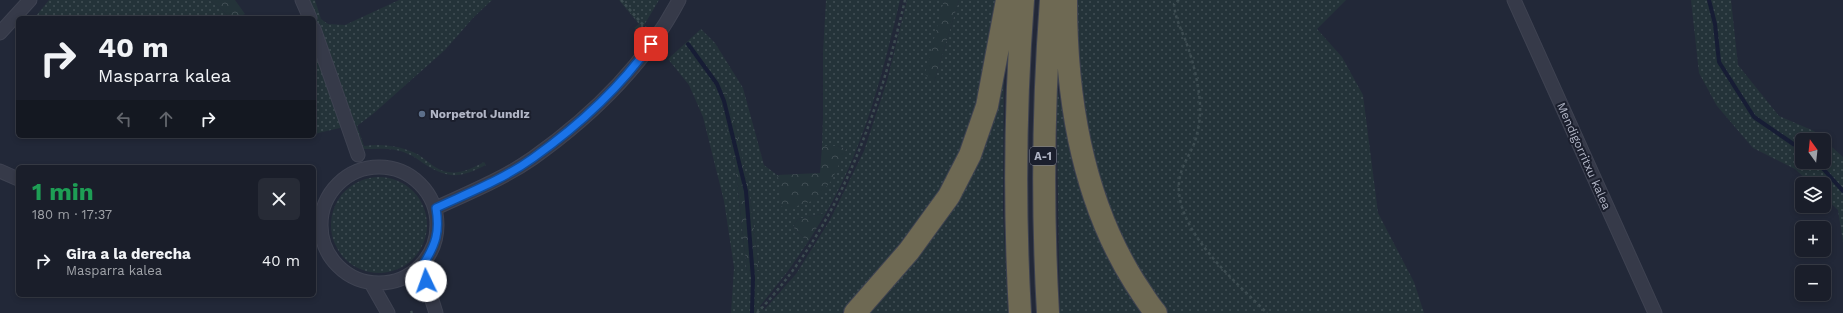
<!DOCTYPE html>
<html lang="es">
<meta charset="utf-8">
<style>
:root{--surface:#1a1e2a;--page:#272b36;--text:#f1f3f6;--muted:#9fa2a8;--line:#383c47}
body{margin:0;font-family:"Work Sans",sans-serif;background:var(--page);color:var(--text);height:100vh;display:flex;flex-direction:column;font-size:15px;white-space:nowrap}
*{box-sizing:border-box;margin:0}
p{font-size:13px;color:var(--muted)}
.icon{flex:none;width:22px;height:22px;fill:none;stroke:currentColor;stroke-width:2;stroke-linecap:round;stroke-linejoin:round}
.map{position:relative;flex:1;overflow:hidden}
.side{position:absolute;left:16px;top:165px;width:300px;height:132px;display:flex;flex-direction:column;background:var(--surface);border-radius:6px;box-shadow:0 2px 6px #0003,0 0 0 1px var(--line)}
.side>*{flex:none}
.hud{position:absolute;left:16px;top:16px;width:300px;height:122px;border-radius:6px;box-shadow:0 2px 6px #0003,0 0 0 1px var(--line);background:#1a1e2a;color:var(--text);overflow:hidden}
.needle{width:26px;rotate:345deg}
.controls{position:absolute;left:1795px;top:133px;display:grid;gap:8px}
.controls a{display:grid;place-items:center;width:36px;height:36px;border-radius:6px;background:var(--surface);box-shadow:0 2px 6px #0003,0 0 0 1px var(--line);font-size:20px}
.pin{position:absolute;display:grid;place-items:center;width:34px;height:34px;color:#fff;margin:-17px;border-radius:8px;box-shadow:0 2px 6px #0006}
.me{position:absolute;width:44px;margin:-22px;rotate:357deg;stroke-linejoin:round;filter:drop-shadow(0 0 3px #0008)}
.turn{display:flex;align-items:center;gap:14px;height:84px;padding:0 16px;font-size:18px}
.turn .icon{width:52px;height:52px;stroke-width:2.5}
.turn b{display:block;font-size:28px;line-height:34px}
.lanes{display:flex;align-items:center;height:38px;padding:0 16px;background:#0003;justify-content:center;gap:20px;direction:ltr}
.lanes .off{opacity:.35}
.round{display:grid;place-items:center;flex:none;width:42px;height:42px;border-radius:6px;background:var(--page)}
.summary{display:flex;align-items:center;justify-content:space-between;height:68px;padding:0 16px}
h1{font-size:24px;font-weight:700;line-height:30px;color:#1e9e55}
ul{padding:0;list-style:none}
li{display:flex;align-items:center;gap:12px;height:56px;padding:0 16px}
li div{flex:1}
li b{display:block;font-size:15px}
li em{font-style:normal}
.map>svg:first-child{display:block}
.grass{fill:url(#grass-dots);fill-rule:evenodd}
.forest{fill:url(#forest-crowns)}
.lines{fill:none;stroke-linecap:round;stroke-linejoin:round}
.stream{stroke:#171d35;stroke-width:4}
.street-casing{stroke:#3f4352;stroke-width:15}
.highway-casing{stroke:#3e4250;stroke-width:24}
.path{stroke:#3d4c51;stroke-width:2.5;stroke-dasharray:3 3;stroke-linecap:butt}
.street{stroke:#363a49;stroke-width:13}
.highway{stroke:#6e6953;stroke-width:22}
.route-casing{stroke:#114b97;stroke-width:10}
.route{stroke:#1a73e8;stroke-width:7}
.service-dot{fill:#5c6f8a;stroke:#1b1f2d;stroke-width:1.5}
.labels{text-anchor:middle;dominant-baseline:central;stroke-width:4;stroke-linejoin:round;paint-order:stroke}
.shield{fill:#1b1f2d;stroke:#848897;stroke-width:1}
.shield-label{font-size:11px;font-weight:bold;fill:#b1b5c5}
.poi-label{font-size:12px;font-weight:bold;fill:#b1b5c5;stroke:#1b1f2d;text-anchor:start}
.street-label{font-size:12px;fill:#b1b5c5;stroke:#1b1f2d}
</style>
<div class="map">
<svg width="1843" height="313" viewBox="0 0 1843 313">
<defs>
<pattern id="grass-dots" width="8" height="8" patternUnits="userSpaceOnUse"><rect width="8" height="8" fill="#243339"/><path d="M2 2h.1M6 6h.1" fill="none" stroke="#414e54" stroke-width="1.8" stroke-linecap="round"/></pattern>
<pattern id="forest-crowns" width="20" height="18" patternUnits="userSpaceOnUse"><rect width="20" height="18" fill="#243339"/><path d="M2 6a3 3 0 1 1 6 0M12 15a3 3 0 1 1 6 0" fill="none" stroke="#414e54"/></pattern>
</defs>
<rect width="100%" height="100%" fill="#222838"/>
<!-- grass -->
<path class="grass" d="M49 0H209L220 8 230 18H40L36 16Z
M309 0H315L321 19 328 24 345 25 399 0H492L473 18 445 50 374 113 357 126 364 146C382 143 403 146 419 155 428 161 437 171 448 172 461 174 473 168 484 162L486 165C462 177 450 180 426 165 420 161 414 156 408 154 394 147 378 149 363 149Z
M619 0H659L640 32 634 28 639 24Z
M826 0H900C883 72 864 148 826 213L798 219 793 227 808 242 788 271 760 306 764 310 796 274 830 220 864 151 887 81 907 0H944L936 36 934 82 959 0H996L976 109 960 151 939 191 907 239 842 313H731L734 267 724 201 703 117 689 85 668 59 701 29 715 43 743 88 764 165 777 175 782 185 780 206 838 163 846 149 837 146H822L823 118V52ZM719 89 725 90 735 125 749 189 759 270 747 271 735 164Z
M1075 0H1346L1317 29 1342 57 1363 95 1378 213 1414 282 1424 313H1167L1148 288 1122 240 1107 205 1081 108Z
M1691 0H1731L1738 65 1779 116 1814 131 1843 157V242L1838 210 1824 197V184H1811L1795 169 1753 148 1717 106 1699 73ZM1802 140H1824V162H1802Z
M320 57 344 127 314 134V65Z
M1004 67 1003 212 1008 313H863L921 242Z
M1056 81 1074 171 1113 259 1148 313H1060Z
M331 225a48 48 0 1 1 96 0a48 48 0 1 1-96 0Z"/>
<!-- forest -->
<path class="forest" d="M209 0H235L245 14 237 18H230L220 8Z
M944 0H959L934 82 925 74Z
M718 89 726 90 735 125 749 189 759 270 747 271 735 164Z
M822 146H837L846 149 832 180 815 200 788 209 780 206 781 185 777 175 820 173Z
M826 213 808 242 793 227 798 219Z"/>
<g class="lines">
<!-- stream -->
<path class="stream" d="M1709 0 1715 24 1719 62 1754 117 1802 150
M688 44 717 84 724 101 746 191 753 278 752 313
M1817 162 1843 191"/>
<defs>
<path id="street" d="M302 0 310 18
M1514 0 1655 313
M314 29 358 155
M0 33 30 0
M321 225a58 58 0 1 1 116 0a58 58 0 1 1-116 0Z
M0 171 18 179
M436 208C468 193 503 179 533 158 592 116 645 65 679 0
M423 265 426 281 436 313
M371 283 388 313"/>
<path id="highway" d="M1066 0C1066 97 1082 199 1135 283 1142 293 1148 304 1156 313
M855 313 909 251 949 196 970 155 987 106 1007 0
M1020 313C1014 208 1015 105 1023 0
M1048 313C1042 208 1043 105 1051 0"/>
</defs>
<!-- street casing -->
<use href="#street" class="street-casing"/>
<!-- highway casing -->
<use href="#highway" class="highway-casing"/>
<!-- path -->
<path class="path" d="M621 0 646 28
M1179 0 1174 4C1175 17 1180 27 1185 39 1193 60 1201 91 1200 113 1200 121 1198 130 1196 138 1192 153 1180 166 1179 183 1175 231 1236 282 1267 313
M411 311 412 313
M757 313C840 226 878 115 905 0"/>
<!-- street -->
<use href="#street" class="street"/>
<!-- highway -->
<use href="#highway" class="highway"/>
</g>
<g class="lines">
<defs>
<path id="route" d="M426 281 423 265C436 244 440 232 436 208 468 193 504 179 533 158 578 126 619 89 651 44"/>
</defs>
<!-- route casing -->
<use href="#route" class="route-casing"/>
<!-- route -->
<use href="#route" class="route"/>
</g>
<!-- markers -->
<circle class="service-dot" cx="422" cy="114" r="4"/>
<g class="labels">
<!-- shield labels -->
<rect class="shield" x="1030" y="147" width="26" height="18" rx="3"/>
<g class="shield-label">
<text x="1043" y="156">A-1</text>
</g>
<!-- poi labels -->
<g class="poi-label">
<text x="430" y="114">Norpetrol Jundiz</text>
</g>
<!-- street labels -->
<g class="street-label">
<text transform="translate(1584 156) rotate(66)">Mendigorritxu kalea</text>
</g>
</g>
</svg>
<div class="controls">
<a><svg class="needle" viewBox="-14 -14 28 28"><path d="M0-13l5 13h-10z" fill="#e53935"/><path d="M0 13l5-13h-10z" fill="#9fa2a8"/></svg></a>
<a><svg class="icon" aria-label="layers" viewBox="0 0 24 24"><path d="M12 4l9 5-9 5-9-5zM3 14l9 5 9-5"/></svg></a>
<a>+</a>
<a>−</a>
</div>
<div class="pin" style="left:651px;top:44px;background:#d93025"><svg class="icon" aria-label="arrive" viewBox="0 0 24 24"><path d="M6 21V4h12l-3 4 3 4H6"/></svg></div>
<svg class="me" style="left:426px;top:281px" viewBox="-20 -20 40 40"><circle r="19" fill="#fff"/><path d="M0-13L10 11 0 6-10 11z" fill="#1a73e8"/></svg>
<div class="hud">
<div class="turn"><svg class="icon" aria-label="right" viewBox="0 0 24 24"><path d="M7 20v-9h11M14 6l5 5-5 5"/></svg><div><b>40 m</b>Masparra kalea</div></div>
<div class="lanes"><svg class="icon off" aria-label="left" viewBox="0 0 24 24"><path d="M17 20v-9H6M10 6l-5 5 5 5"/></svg><svg class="icon off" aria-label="ahead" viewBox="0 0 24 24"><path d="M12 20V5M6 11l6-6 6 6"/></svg><svg class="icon" aria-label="right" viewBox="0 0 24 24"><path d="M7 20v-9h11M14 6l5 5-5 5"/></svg></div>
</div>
<section class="side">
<div class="summary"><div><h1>1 min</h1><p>180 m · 17:37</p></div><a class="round"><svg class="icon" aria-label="close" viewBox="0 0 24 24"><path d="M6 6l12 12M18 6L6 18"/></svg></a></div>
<ul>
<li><svg class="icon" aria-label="right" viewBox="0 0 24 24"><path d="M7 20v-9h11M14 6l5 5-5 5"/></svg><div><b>Gira a la derecha</b><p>Masparra kalea</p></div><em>40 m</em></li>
</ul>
</section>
</div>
